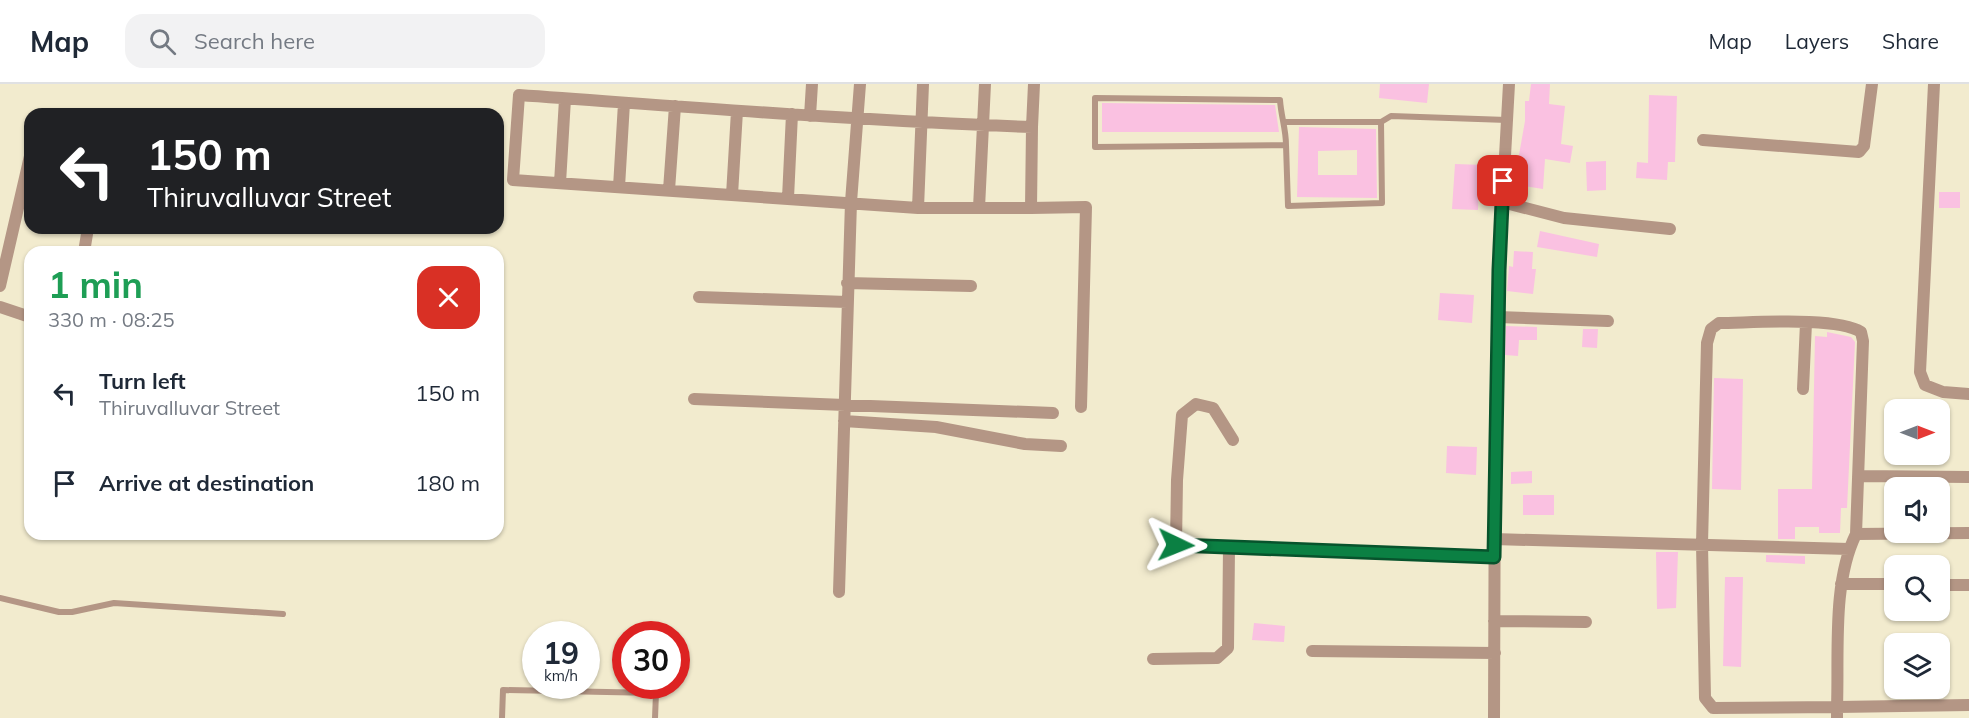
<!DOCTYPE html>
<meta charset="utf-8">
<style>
:root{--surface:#fff;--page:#f2f2f3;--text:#1f2937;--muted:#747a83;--line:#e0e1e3}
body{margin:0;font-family:Mulish,sans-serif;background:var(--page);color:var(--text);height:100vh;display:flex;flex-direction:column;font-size:22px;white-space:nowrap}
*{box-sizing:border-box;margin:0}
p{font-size:20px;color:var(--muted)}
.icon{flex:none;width:33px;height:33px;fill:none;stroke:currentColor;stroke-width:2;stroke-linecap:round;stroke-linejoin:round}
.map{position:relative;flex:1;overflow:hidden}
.drawer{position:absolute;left:24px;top:162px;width:480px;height:294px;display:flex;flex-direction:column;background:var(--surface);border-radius:18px;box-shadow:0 2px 4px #0004}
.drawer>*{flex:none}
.top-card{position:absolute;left:24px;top:24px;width:480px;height:126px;border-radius:18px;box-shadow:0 2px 4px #0004;background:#202124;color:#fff;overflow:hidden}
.needle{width:39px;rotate:90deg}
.controls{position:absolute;left:1884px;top:315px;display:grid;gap:12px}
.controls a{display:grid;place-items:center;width:66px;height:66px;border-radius:12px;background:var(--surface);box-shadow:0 2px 4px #0004;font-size:30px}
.speed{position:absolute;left:522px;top:537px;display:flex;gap:12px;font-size:30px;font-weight:700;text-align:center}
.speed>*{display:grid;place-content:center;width:78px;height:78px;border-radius:50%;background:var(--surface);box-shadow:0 2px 4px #0004;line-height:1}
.speed small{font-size:15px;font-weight:400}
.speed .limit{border:9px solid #d22;background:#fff;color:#111}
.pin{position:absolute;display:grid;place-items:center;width:51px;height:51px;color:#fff;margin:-26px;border-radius:12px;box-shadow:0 3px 9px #0006}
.me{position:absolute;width:66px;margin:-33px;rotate:92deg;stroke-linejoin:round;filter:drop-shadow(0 0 4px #0008)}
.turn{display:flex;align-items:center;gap:21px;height:126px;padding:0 24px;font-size:27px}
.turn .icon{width:78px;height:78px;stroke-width:2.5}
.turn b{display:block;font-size:42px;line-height:51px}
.round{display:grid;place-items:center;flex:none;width:63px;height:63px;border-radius:18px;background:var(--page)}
.head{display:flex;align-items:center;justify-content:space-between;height:102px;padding:0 24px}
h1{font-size:36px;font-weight:700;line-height:45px;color:#1e9e55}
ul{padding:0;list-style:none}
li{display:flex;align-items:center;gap:18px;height:90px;padding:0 24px}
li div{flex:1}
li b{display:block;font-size:22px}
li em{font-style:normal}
header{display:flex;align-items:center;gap:36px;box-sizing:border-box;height:84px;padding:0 30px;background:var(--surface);border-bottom:2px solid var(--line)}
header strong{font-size:28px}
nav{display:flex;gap:33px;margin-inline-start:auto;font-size:21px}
.search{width:420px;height:54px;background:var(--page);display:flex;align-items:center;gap:15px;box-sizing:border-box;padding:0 21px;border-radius:18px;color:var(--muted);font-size:22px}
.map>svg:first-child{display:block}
.building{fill:#fac1e1;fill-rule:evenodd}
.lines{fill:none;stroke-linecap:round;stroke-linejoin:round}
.lane{stroke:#b49685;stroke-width:6}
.street{stroke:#b49685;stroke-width:12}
.route-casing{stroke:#07532c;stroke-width:15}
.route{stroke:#0b8043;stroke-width:10}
</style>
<header>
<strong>Map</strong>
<div class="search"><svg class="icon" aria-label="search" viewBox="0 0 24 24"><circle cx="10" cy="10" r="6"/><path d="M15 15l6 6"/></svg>Search here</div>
<nav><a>Map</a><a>Layers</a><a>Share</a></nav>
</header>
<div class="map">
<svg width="1969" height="634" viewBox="0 0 1969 634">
<rect width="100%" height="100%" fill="#f2ebce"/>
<!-- building -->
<path class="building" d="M1380 0H1429L1427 19 1379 14Z
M1531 0H1550L1549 20 1565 22 1561 60 1573 62 1570 79 1545 75 1543 105 1512 100 1513 82H1517L1525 37V17H1529Z
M1649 11 1677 12 1675 78H1668L1667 96 1636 94 1637 78 1648 79Z
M1102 19 1275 21 1279 48H1102Z
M1299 43 1376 45 1377 114 1297 113ZM1357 66V91H1318V67Z
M1606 77V106L1587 107 1586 78Z
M1455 80 1484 81V100H1479L1478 126 1452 125Z
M1939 108H1960V124H1939Z
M1540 147 1599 160 1597 173 1537 163Z
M1514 167 1533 168 1532 185H1536L1533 210 1507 207 1509 182 1513 183Z
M1440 209 1474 211 1472 239 1438 236Z
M1506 242 1537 243V256H1519L1518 272 1505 271Z
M1583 245H1598L1597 264 1582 263Z
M1827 248 1851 253 1855 258 1847 424H1841L1840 449H1819V443H1795V455H1778V405H1812L1815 252 1827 253Z
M1714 294 1743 295 1741 406 1712 405Z
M1447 362 1477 363 1476 391 1446 389Z
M1532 387V399L1511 400V388Z
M1523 411H1554V431H1523Z
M1656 468H1678L1676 524 1657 525Z
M1766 471 1805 472V480L1766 478Z
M1725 493H1743L1741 583 1723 582Z
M1254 539 1285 542 1284 558 1252 556Z"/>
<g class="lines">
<!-- lane -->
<path class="lane" d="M1286 38H1381
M1286 61C1286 45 1281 32 1280 16L1095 14V63L1286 61 1288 122 1382 119 1381 38 1391 32 1507 36
M0 514 59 528H72L114 519 283 530
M502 634 503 606 656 609 655 634"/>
<!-- street -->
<path class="street" d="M1934 0 1920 288 1925 301 1943 308 1969 310
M810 32 812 0
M1032 43 1034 0
M1703 56 1859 68 1864 62 1872 0
M560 99 565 15
M619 103 624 19
M669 106 675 22
M732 111 737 27
M788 114 792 30
M1502 118 1564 134 1670 145
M918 124 923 0
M979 124H1031L1032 43C861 37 690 23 519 11L513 96 918 124H979L985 0
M1031 124 1086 123 1081 323
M84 168 88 144
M847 199 971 202
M0 202 30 72
M699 213 847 218
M0 223 30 233
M1498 233 1608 237
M1803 305 1806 239
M694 315 1053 329
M844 337 936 343 1025 360 1061 362
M1858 392 1969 393
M1856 450 1969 449
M1494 455 1849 465
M1229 463 1176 461 1177 396 1182 331 1196 320 1213 324 1233 356
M1841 500H1894
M1940 501H1969
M839 508 851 118 860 0
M1494 537 1586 538
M1312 567 1495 569
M1153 575 1217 574 1228 564 1229 463 1494 473
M1494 634 1495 341 1500 162 1509 0
M1837 634V623L1713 624 1705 614 1702 460 1707 259 1711 245 1719 239C1750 239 1837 232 1861 248L1863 257 1856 450C1832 499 1839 569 1837 623L1969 621"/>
</g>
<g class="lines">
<defs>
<path id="route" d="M1176 461 1494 473 1499 186 1503 97"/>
</defs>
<!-- route casing -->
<use href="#route" class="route-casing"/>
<!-- route -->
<use href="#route" class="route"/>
</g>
</svg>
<div class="controls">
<a><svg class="needle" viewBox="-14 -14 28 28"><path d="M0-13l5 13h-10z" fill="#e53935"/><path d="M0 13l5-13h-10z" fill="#747a83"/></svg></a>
<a><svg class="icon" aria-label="sound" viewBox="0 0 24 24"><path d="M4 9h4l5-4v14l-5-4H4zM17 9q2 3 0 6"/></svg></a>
<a><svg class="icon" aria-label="search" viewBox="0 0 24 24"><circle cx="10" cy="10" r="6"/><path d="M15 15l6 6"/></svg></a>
<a><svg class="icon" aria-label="layers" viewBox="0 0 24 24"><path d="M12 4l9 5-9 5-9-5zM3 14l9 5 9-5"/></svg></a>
</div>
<div class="speed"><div>19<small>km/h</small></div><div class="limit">30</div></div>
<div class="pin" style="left:1503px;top:97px;background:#d93025"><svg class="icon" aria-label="arrive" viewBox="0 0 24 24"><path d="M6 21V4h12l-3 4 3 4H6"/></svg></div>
<svg class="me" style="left:1176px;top:461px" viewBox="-20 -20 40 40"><path d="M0-17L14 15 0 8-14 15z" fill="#0b8043" stroke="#fff" stroke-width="4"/></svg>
<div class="top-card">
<div class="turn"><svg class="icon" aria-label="left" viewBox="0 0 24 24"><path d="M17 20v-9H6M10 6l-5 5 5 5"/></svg><div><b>150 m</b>Thiruvalluvar Street</div></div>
</div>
<section class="drawer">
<div class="head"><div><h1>1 min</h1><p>330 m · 08:25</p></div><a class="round" style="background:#d93025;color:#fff"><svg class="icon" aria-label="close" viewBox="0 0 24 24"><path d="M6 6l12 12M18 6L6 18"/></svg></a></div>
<ul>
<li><svg class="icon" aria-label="left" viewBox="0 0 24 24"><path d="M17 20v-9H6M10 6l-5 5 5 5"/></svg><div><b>Turn left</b><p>Thiruvalluvar Street</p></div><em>150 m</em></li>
<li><svg class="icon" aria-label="arrive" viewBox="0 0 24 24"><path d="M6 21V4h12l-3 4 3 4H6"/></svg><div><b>Arrive at destination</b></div><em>180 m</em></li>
</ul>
</section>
</div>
